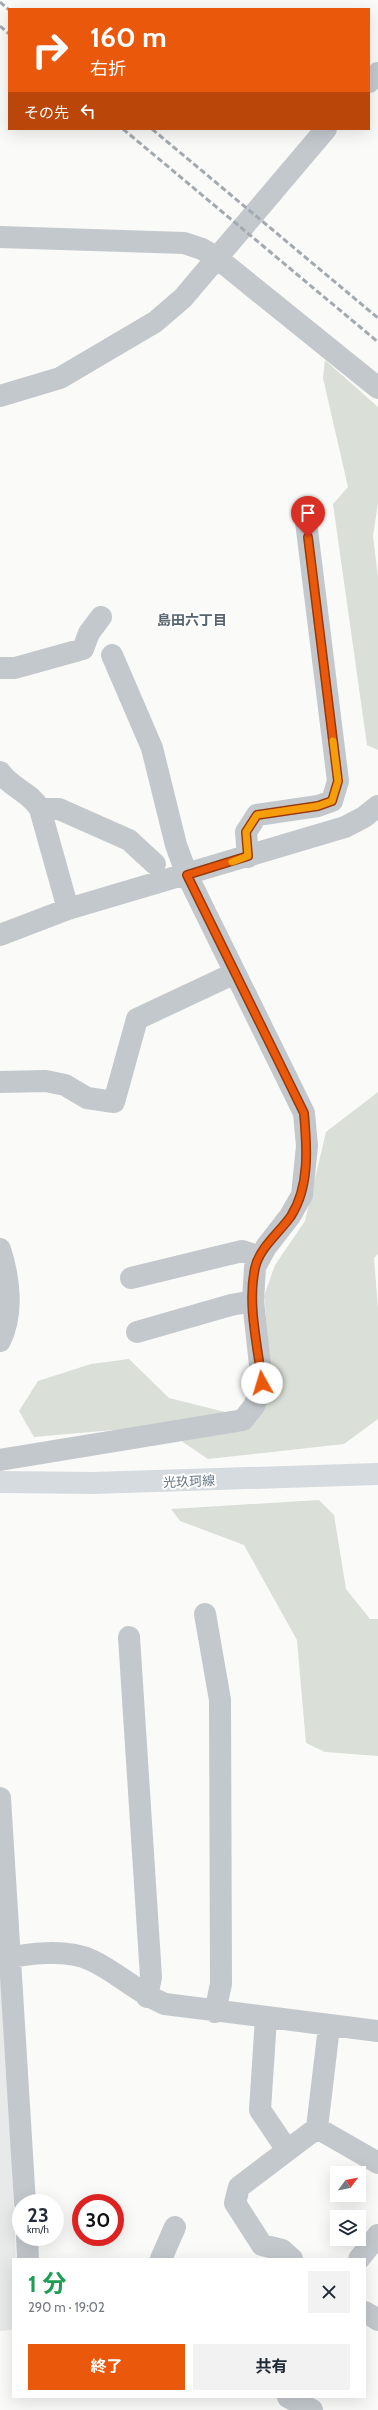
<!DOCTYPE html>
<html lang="ja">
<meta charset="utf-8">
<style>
:root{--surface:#fff;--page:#f2f2f3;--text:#1f2937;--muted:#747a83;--accent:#ea580c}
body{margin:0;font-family:Cabin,"Noto Sans JP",sans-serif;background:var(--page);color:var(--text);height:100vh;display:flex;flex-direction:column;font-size:15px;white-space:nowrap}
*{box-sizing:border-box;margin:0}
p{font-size:13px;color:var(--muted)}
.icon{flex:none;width:22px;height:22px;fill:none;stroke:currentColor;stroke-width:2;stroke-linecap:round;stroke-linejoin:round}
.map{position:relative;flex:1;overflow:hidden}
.details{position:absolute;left:12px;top:2258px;width:354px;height:140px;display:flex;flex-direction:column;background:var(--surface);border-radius:0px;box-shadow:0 4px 16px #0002}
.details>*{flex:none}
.guide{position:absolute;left:8px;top:8px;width:362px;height:122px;border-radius:0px;box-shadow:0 4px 16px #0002;background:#ea580c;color:#fff;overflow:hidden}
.needle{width:26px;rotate:58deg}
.controls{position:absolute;left:330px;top:2166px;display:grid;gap:8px}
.controls a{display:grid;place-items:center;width:36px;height:36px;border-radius:0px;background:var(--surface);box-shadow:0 4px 16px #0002;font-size:20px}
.speed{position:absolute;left:12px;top:2194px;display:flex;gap:8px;font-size:20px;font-weight:700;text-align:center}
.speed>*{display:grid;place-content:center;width:52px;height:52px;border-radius:50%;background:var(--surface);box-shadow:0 4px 16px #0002;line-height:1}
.speed small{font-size:10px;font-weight:400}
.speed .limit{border:6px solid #d22;background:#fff;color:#111}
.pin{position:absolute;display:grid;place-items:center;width:34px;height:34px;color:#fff;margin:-41px -17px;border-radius:50% 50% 50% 0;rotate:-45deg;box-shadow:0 0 4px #0007}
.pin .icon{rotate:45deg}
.me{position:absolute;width:44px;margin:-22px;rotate:354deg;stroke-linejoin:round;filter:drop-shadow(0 0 3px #0008)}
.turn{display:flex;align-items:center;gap:14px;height:84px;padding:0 16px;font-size:18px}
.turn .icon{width:52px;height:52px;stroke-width:2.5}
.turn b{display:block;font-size:28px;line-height:34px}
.then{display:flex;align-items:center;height:38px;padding:0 16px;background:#0003;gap:8px;font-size:15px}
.round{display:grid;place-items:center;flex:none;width:42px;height:42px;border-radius:0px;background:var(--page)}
.summary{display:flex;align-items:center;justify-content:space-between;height:68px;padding:0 16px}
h1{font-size:24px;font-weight:700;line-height:30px;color:#1e9e55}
.cta{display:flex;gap:8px;margin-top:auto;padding:8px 16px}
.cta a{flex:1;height:46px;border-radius:0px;background:var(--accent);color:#fff;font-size:16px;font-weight:700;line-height:46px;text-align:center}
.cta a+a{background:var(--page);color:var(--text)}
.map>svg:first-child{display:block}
.built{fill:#e8e9e9}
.green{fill:#dadfd7}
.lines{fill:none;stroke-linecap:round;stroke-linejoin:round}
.minor{stroke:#c3c8cc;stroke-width:22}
.major{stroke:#d6dbdf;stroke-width:22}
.rail{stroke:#a2aab0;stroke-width:3;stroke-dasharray:6 3;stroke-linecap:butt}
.route-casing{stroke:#983908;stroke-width:10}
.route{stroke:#ea580c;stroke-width:7}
.slow{stroke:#f59e0b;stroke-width:7}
.labels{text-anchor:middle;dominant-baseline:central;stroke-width:4;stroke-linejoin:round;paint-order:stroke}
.street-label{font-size:13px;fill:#657683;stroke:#fff}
.neighbourhood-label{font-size:14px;font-weight:bold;fill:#57646e;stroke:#fff}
</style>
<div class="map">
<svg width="378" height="2410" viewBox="0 0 378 2410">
<rect width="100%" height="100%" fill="#fafaf8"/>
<!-- built -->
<path class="built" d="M0 1981 5 1990 16 2259H13V2330L0 2331Z"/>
<!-- green -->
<path class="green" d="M325 360 378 407V503L373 536 378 577V750L367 745 333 504 348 487 323 378Z
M378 1092V1254L374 1258 378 1308V1419L344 1444 208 1459 159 1426 34 1437 19 1411 38 1381 91 1364 129 1359 169 1398 229 1413 264 1407 271 1373 264 1296 275 1265 305 1221 326 1132Z
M319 1500 334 1515 346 1589 370 1619H378V1756L325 1752 306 1743 297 1640 244 1545 180 1521 171 1509Z"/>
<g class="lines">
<!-- minor -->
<path class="minor" d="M369 82 378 73
M0 237 184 243 202 249 217 258 378 388
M0 396 60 378 155 322 183 298 326 129
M0 668H15L83 649 89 633 101 617
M0 772C11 788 29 791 40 809L68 909
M40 809H59L129 840 155 864
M248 857 246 832 257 815 318 806 332 801 338 781 306 522
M0 935 68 909 345 827 364 817 378 806
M0 1082 46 1081 65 1085 87 1098 114 1102 137 1019 235 973
M0 1249C9 1277 14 1313 0 1341
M131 1278 242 1251 260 1257
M137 1332 231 1305 253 1301
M0 1460 243 1420 254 1406 262 1383 253 1301 255 1267 266 1247 290 1216 302 1195 307 1146 304 1113 187 875 176 845 152 748 112 655
M205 1614 220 1700 221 1984 215 2012
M129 1637 151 1977 147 1997
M0 1798 25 2203
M0 1959C27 1954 65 1948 91 1960 117 1972 138 1993 165 2004L378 2031
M266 2018 260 2110 287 2150
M329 2027 317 2128 378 2163
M27 2237 28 2259
M161 2259 175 2227
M292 2259 282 2250 262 2245 235 2203 239 2187 317 2128
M359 2259 378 2235
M365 2312 378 2320
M288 2397 312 2410"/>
<!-- major -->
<path class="major" d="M0 1482 93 1483 378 1474"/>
<!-- rail -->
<path class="rail" d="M0 2 9 10
M0 26 9 34
M123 129 378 342
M152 129 378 318"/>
</g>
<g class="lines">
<defs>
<path id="route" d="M262 1383C258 1346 247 1305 255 1268 259 1248 280 1232 291 1216 310 1186 307 1147 304 1113L187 875 248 856 246 832 257 815 318 806 332 801 338 781 308 537"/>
</defs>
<!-- route casing -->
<use href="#route" class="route-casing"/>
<!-- route -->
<use href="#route" class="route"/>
<!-- slow -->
<path class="slow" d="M232 862 248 856 246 832 257 815 318 806 332 801 338 781 333 741"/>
</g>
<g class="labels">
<!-- street labels -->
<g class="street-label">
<text transform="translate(189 1481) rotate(-2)">光玖珂線</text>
</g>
<!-- neighbourhood labels -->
<g class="neighbourhood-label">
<text x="192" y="620">島田六丁目</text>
</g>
</g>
</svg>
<div class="controls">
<a><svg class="needle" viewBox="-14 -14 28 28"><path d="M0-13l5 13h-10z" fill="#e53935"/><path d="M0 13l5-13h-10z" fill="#747a83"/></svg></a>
<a><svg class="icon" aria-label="layers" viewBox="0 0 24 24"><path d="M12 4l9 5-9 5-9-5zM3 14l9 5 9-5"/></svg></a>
</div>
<div class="speed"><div>23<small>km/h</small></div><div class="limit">30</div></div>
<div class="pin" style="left:308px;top:537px;background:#d93025"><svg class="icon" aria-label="arrive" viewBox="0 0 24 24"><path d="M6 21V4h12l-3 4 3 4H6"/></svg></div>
<svg class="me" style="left:262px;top:1383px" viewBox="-20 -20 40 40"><circle r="19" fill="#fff"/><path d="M0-13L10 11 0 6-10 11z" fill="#ea580c"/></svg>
<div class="guide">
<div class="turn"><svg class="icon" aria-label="right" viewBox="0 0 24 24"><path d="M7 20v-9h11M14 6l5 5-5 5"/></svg><div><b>160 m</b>右折</div></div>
<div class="then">その先<svg class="icon" aria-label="left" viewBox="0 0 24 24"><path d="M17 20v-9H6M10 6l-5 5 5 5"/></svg></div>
</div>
<section class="details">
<div class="summary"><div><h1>1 分</h1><p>290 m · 19:02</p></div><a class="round"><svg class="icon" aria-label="close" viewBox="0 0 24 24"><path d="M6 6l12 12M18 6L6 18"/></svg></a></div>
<div class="cta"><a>終了</a><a>共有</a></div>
</section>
</div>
